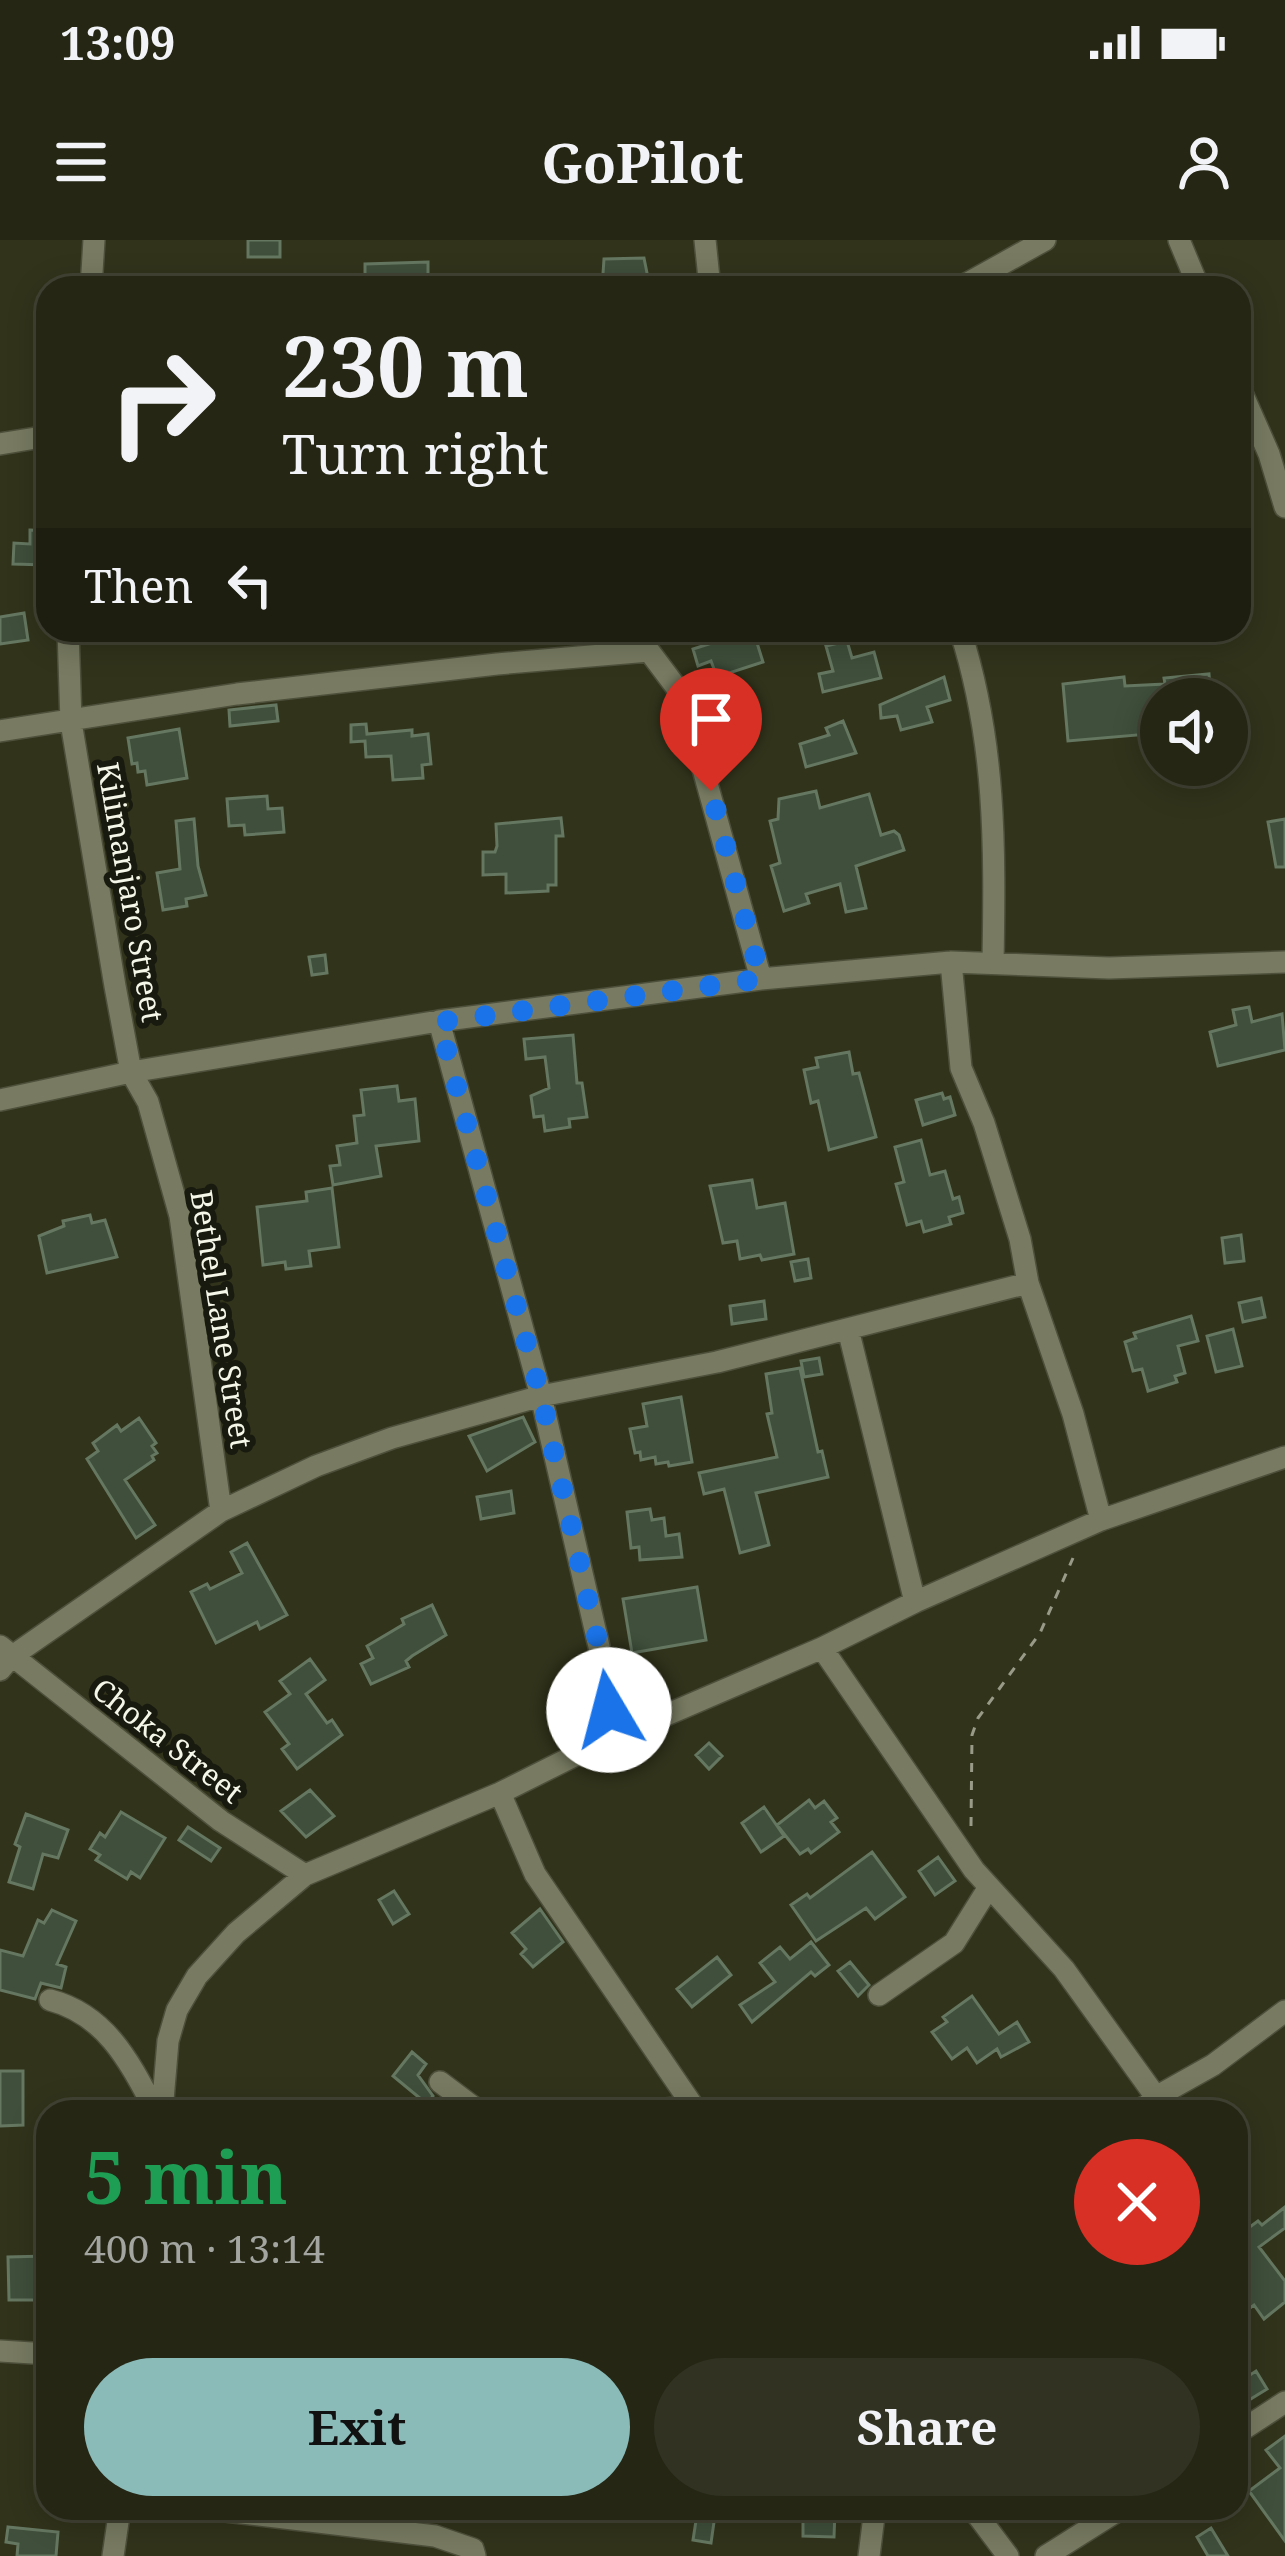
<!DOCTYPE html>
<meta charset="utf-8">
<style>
:root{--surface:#252614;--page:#313222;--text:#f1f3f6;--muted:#a3a5a0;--line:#424334;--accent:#8bbbb9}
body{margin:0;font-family:"Noto Serif",serif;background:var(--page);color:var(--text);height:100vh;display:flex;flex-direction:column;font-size:45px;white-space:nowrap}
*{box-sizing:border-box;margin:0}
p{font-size:39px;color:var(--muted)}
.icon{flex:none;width:66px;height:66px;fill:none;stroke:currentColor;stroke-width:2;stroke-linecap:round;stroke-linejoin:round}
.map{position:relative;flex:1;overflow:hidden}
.drawer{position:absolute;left:36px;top:1860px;width:1212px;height:420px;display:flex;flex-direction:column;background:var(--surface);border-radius:36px;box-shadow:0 6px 30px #0003,0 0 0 3px var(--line)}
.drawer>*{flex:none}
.hud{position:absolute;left:36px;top:36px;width:1215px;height:366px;border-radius:36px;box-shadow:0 6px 30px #0003,0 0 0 3px var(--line);background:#252614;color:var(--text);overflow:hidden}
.fabs{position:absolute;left:1140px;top:438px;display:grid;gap:24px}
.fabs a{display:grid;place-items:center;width:108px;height:108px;border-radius:50%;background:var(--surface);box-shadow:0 6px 30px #0003,0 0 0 3px var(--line);font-size:60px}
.pin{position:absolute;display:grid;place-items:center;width:102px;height:102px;color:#fff;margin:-123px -51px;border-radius:50% 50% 50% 0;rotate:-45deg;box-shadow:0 0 12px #0007}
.pin .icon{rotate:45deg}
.me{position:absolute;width:132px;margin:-66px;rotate:352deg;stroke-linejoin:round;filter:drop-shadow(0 0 9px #0008)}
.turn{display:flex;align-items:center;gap:42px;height:252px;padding:0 48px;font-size:54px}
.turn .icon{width:156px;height:156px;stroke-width:2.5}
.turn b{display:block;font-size:84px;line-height:102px}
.then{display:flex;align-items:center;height:114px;padding:0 48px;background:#0003;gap:24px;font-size:45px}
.round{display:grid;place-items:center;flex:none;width:126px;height:126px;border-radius:63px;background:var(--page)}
.summary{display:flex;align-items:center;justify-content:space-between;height:204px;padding:0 48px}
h1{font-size:72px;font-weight:700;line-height:90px;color:#1e9e55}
.action{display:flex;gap:24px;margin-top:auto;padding:24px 48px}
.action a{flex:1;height:138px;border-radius:72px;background:var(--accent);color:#111;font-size:48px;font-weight:700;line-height:138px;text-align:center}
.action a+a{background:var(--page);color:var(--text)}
.status{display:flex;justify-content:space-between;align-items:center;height:84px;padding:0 60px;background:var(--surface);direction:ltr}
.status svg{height:33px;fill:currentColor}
header{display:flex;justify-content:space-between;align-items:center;height:156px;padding:0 48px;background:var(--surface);font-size:54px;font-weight:700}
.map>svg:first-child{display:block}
.building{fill:#3f4f3b;stroke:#657761;stroke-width:3}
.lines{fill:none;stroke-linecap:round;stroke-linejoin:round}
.street-casing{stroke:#4e503b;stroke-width:24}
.path{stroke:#999b88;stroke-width:3;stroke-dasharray:9 9;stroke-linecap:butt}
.street{stroke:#787b61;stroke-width:21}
.route{stroke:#1a73e8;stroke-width:21;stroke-dasharray:0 37.8}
.labels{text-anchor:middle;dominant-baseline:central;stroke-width:12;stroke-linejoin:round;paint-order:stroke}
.street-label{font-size:30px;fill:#f5f7e8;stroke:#191a0f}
</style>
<div class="status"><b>13:09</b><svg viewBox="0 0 49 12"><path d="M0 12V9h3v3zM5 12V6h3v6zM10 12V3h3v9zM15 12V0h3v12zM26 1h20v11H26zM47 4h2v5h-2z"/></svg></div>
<header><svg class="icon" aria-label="menu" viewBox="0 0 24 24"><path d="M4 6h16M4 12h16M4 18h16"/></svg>GoPilot<svg class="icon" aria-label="person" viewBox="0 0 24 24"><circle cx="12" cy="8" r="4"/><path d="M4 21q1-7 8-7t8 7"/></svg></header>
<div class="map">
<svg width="1285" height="2316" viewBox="0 0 1285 2316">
<rect width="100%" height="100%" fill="#31331b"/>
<!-- building -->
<path class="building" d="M248 0H280V17H248Z
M644 18 650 48H602L604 19Z
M428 22V48H365V24Z
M30 290 48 291 46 325 13 324 14 303 30 304Z
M24 373 28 400 0 404V377Z
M753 390 763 422 717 437 711 421 698 426 693 409Z
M847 401 852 418 874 412 881 438 823 452 819 434 833 431 826 406Z
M1209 434 1211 459H1159L1161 493 1068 501 1063 444 1124 437 1125 446 1165 444 1164 438Z
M944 437 950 460 927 467 932 482 901 490 897 476 881 478 880 465Z
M276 465 278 481 230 486 229 470Z
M843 481 856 513 806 527 800 504 829 495 826 488Z
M366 484 367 494 412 490V496L428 494 431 524 422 525 423 538 393 540 391 516 366 517 365 501 351 502V485Z
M179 489 187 538 147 545 145 531 138 532 137 523 132 524 128 498Z
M816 551 820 568 869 554 881 595 894 591 899 595 904 610 856 626 866 668 846 672 840 644 806 654 809 663 784 671 771 626 780 623 770 581 778 579 779 559Z
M267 556 268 569 282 568 284 592 245 595 244 585 229 586 227 559Z
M561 578 563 596H556V645H548V651L506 653V634L483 635V612H495L497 606 496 584Z
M194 579 198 626 206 655 186 659 187 666 163 670 157 633 180 629 176 581Z
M1285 579V627H1276L1268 582Z
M325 715 327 733 312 735 309 717Z
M1249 767 1252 782 1282 774 1285 810 1218 826 1210 792 1236 785 1233 770Z
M573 795 577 843H582L587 877 569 879 570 887 545 891 543 876 534 877 531 856 549 848 545 817 526 819 524 799Z
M849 812 853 834 859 833 876 897 829 910 818 861 811 863 804 830 818 827 816 818Z
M397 846 399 861 415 859 419 901 376 906 381 936 333 945 330 926 340 925 337 906 357 903 354 876 364 875 361 850Z
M942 853 944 859 950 857 955 875 923 885 916 860Z
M921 900 930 935 945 931 953 959 959 957 963 973 949 977 951 984 924 992 921 981 907 985 896 944 904 942 895 907Z
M752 940 757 968 785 963 794 1014 762 1020 760 1015 740 1019 737 1001 723 1003 710 946Z
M332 948 339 1007 309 1011 311 1026 286 1029 285 1022 263 1025 257 967 307 961 306 952Z
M90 975 92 983 105 980 117 1017 47 1033 39 996 64 986 63 981Z
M1241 995 1244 1021 1225 1023 1222 998Z
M808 1019 811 1038 795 1041 791 1022Z
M1261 1058 1265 1077 1243 1082 1239 1063Z
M764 1061 766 1079 732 1084 730 1066Z
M1191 1076 1198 1101 1178 1106 1185 1133 1175 1136 1177 1142 1148 1151 1142 1129 1133 1131 1125 1102 1136 1098 1134 1093Z
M1233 1089 1242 1126 1216 1132 1207 1096Z
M819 1118 822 1134 804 1137 801 1121Z
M800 1128 818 1212 822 1211 828 1237 756 1253 769 1305 740 1313 724 1249 704 1254 699 1233 777 1217 767 1174 772 1173 766 1134Z
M681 1157 692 1222 669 1226 668 1222 656 1224 655 1217 641 1220 640 1212 635 1213 630 1189 647 1186 643 1164Z
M523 1177 535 1202 487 1231 469 1196Z
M139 1178 156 1203 152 1206 157 1213 152 1216 154 1220 125 1240 155 1285 136 1298 87 1219 98 1211 93 1203 117 1185 121 1191Z
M511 1251 514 1273 481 1279 477 1257Z
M650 1269 652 1280 664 1278 666 1296 679 1294 682 1317 640 1320 639 1307 631 1308 627 1272Z
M247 1303 287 1375 260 1389 257 1382 216 1403 191 1352 207 1344 210 1349 242 1333 231 1312Z
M697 1347 706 1400 632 1413 623 1359Z
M432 1365 446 1395 412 1416 406 1421 409 1427 371 1444 361 1424 373 1418 367 1406 404 1384 402 1379Z
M310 1419 325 1440 306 1454 327 1483 332 1480 342 1495 297 1529 282 1509 289 1504 265 1472 290 1454 280 1441Z
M709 1503 722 1516 709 1529 696 1515Z
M310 1550 334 1576 306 1597 281 1571Z
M809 1560 815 1568 824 1561 837 1578 831 1582 839 1592 811 1613 808 1609 800 1614 777 1585Z
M764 1567 784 1596 761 1612 742 1583Z
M121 1572 165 1598 140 1638 131 1632 127 1639 96 1620 100 1615 90 1609 100 1593 105 1597Z
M26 1574 68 1590 58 1618 43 1614 33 1649 9 1642 20 1607 15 1604Z
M188 1587 220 1608 211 1621 179 1600Z
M872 1612 905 1657 875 1679 866 1668 816 1701 791 1665 807 1654 810 1658Z
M938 1617 955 1641 935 1655 919 1631Z
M394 1651 409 1674 393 1684 379 1660Z
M540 1669 563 1702 533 1727 521 1714 526 1709 512 1693Z
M52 1670 76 1681 57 1724 66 1727 61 1748 41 1743 35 1759 0 1750V1710L23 1716 38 1680 44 1683Z
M811 1702 829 1725 815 1736 811 1732 752 1782 740 1765 775 1742 760 1723 780 1707 790 1719Z
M717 1717 731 1735 692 1767 677 1749Z
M850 1722 869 1745 858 1756 838 1731Z
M972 1756 999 1794 1017 1782 1029 1802 1001 1817 997 1809 977 1823 967 1808 952 1819 932 1792 947 1782 943 1777Z
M412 1812 426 1824 418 1835 433 1856 427 1864 393 1836Z
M0 1831H23V1885L0 1886Z
M1285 1967V1988L1259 2007 1285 2041V2062L1264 2079 1254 2065 1236 2078V2030L1243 2024 1236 2014V1997L1258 1981 1262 1985Z
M46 2016 47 2060H9L8 2017Z
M1256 2131 1267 2149 1236 2168V2144Z
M1285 2196V2301L1249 2251 1280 2228 1266 2210Z
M698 2268H716L711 2303 693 2300Z
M803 2270 835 2271 834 2297 803 2296Z
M8 2287 58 2292 56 2316H17L18 2304 6 2302Z
M1211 2288 1228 2316H1208L1197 2297Z"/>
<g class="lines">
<defs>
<path id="street" d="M705 0 710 48
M1179 0 1199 48
M91 48 94 0
M959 48 1045 0
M1239 146 1269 214 1285 267
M0 204 48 196
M68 390 71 482 115 746 131 832 148 862 180 976 221 1271
M960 390C996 502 995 606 993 723
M0 491 237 454 497 424 649 411 676 447 690 482 761 739
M951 722 961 828 984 883 1020 999 1028 1043 1073 1174 1101 1280
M439 781 541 1156 610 1454 609 1470 594 1506
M0 860 131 832 439 781 761 739 951 722 1109 728 1285 722
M848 1089 915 1362
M0 1406 221 1581 305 1635
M822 1408 974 1630 1064 1729 1156 1857
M0 1430 11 1417 221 1271 316 1226 392 1198 541 1156 717 1122 1028 1043
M500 1553 535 1634 697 1872
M879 1755 954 1703 989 1647
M50 1760C107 1775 130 1823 156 1872
M440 1842 480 1872
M162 1872 168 1801 177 1770 197 1736 236 1693 305 1635 500 1553 594 1506 822 1408 915 1362 1101 1280 1285 1217
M640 1872 693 1866
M1139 1872 1156 1857 1213 1825 1285 1771
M0 2111 48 2114
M1236 2194 1285 2162
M200 2268 435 2296 473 2309 475 2316
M972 2268 1008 2316
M113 2316 120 2268
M869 2316 875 2268
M1046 2316 1122 2268"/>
</defs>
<!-- street casing -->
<use href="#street" class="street-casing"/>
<!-- path -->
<path class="path" d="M971 1586 972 1495 978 1478 1040 1393 1073 1318"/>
<!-- street -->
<use href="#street" class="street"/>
</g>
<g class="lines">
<!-- route -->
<path class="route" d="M609 1470 610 1454 541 1156 439 782 761 739 711 551"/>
</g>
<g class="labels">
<!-- street labels -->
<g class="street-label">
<text transform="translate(131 652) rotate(80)">Kilimanjaro Street</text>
<text transform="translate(222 1079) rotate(81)">Bethel Lane Street</text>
<text transform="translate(168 1500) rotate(38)">Choka Street</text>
</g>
</g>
</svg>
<div class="fabs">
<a><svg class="icon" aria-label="sound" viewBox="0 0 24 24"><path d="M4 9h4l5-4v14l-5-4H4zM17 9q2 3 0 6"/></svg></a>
</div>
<div class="pin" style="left:711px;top:551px;background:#d93025"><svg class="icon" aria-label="arrive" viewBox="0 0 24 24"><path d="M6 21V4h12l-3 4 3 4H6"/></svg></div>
<svg class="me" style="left:609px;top:1470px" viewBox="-20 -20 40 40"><circle r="19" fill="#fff"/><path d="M0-13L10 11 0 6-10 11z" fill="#1a73e8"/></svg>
<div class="hud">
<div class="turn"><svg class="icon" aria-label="right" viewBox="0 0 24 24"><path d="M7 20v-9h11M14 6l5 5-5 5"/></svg><div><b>230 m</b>Turn right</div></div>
<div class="then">Then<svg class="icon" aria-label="left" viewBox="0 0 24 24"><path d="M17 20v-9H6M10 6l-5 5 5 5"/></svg></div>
</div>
<section class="drawer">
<div class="summary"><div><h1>5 min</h1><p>400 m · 13:14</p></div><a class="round" style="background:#d93025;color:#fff"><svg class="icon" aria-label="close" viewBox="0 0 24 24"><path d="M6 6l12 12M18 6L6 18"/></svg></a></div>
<div class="action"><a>Exit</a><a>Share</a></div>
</section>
</div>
